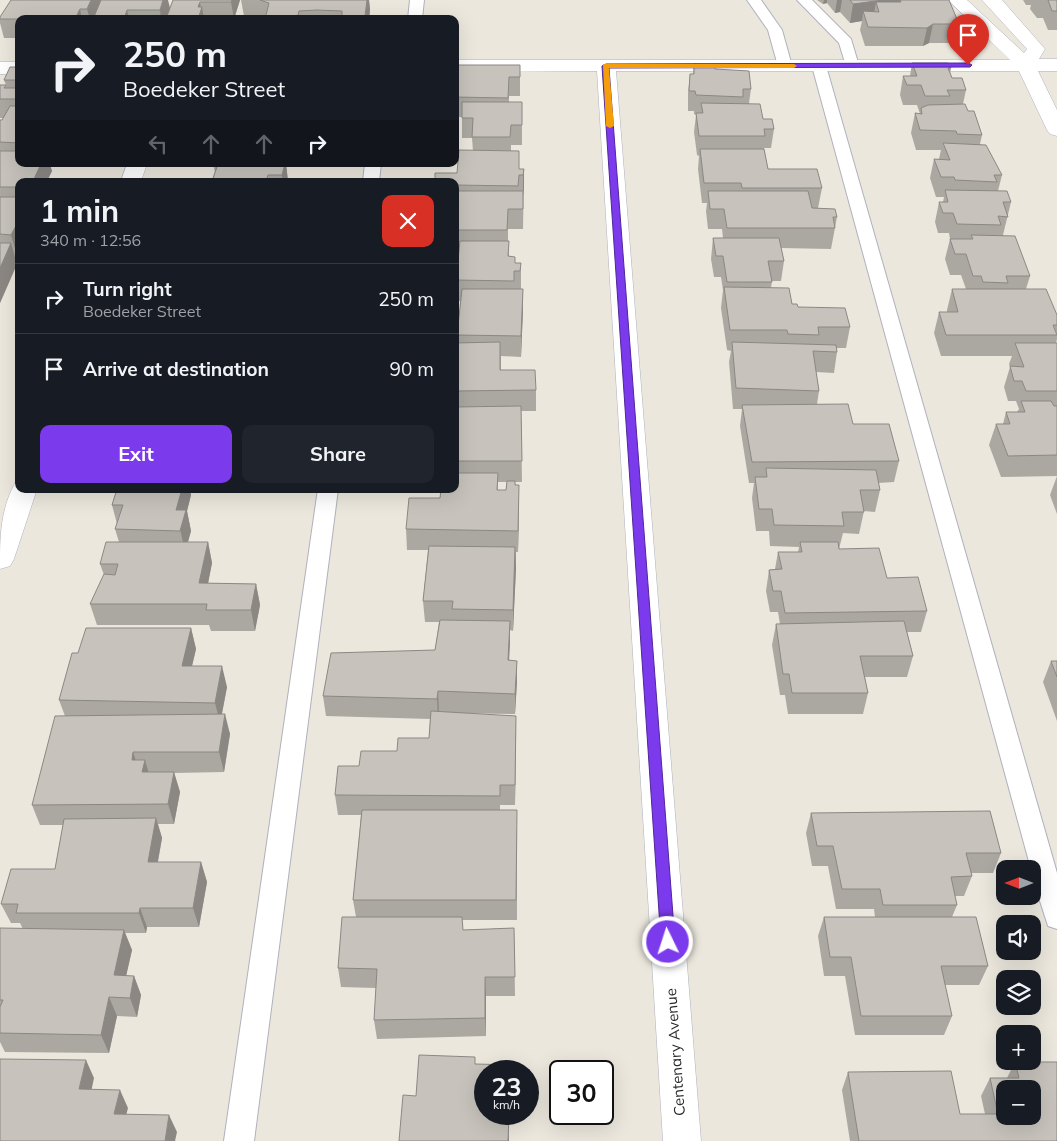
<!DOCTYPE html>
<meta charset="utf-8">
<style>
:root{--surface:#171b24;--page:#20242c;--text:#f1f3f6;--muted:#9ea1a6;--line:#363941;--accent:#7c3aed}
body{margin:0;font-family:Mulish,sans-serif;background:var(--page);color:var(--text);height:100vh;display:flex;flex-direction:column;font-size:19px;white-space:nowrap}
*{box-sizing:border-box;margin:0}
p{font-size:16px;color:var(--muted)}
.icon{flex:none;width:28px;height:28px;fill:none;stroke:currentColor;stroke-width:2;stroke-linecap:round;stroke-linejoin:round}
.map{position:relative;flex:1;overflow:hidden}
.panel{position:absolute;left:15px;top:178px;width:444px;height:315px;display:flex;flex-direction:column;background:var(--surface);border-radius:10px;box-shadow:0 5px 20px #0002}
.panel>*{flex:none}
.guide{position:absolute;left:15px;top:15px;width:444px;height:152px;border-radius:10px;box-shadow:0 5px 20px #0002;background:#171b24;color:var(--text);overflow:hidden}
.needle{width:32px;rotate:270deg}
.fabs{position:absolute;left:996px;top:860px;display:grid;gap:10px}
.fabs a{display:grid;place-items:center;width:45px;height:45px;border-radius:10px;background:var(--surface);box-shadow:0 5px 20px #0002;font-size:25px}
.speed{position:absolute;left:474px;top:1060px;display:flex;gap:10px;font-size:25px;font-weight:700;text-align:center}
.speed>*{display:grid;place-content:center;width:65px;height:65px;border-radius:50%;background:var(--surface);box-shadow:0 5px 20px #0002;line-height:1}
.speed small{font-size:12px;font-weight:400}
.speed .limit{border:2px solid #111;border-radius:8px;background:#fff;color:#111}
.pin{position:absolute;display:grid;place-items:center;width:42px;height:42px;color:#fff;margin:-51px -21px;border-radius:50% 50% 50% 0;rotate:-45deg;box-shadow:0 0 5px #0007}
.pin .icon{rotate:45deg}
.me{position:absolute;width:55px;margin:-28px;rotate:356deg;stroke-linejoin:round;filter:drop-shadow(0 0 4px #0008)}
.turn{display:flex;align-items:center;gap:18px;height:105px;padding:0 25px;font-size:22px}
.turn .icon{width:65px;height:65px;stroke-width:2.5}
.turn b{display:block;font-size:35px;line-height:42px}
.lanes{display:flex;align-items:center;height:48px;padding:0 25px;background:#0003;justify-content:center;gap:25px;direction:ltr}
.lanes .off{opacity:.35}
.round{display:grid;place-items:center;flex:none;width:52px;height:52px;border-radius:10px;background:var(--page)}
.summary{display:flex;align-items:center;justify-content:space-between;height:85px;padding:0 25px}
h1{font-size:30px;font-weight:700;line-height:38px}
.action{display:flex;gap:10px;margin-top:auto;padding:10px 25px}
.action a{flex:1;height:58px;border-radius:10px;background:var(--accent);color:#fff;font-size:20px;font-weight:700;line-height:58px;text-align:center}
.action a+a{background:var(--page);color:var(--text)}
ul{padding:0;list-style:none}
li{display:flex;align-items:center;gap:15px;height:70px;padding:0 25px;border-top:1px solid var(--line)}
li div{flex:1}
li b{display:block;font-size:19px}
li em{font-style:normal}
.map>svg:first-child{display:block}
.lines{fill:none;stroke-linecap:round;stroke-linejoin:round}
.lane-casing{stroke:#b0b1bd;stroke-width:2}
.street-casing{stroke:#b0b1bd;stroke-width:1}
.lane{fill:#fff;fill-rule:evenodd}
.street{fill:#fff;fill-rule:evenodd}
.wall{fill:#aba8a2;fill-rule:evenodd}
.shaded-wall{fill:#8b8884}
.building{fill:#c7c3bc;stroke:#8b8884;fill-rule:evenodd}
.route{fill:#7c3aed;stroke:#51269a}
.slow{fill:#f59e0b}
.labels{text-anchor:middle;dominant-baseline:central;stroke-width:4;stroke-linejoin:round;paint-order:stroke}
.street-label{font-size:15px;fill:#2a2a2a;stroke:#fff}
</style>
<div class="map">
<svg width="1057" height="1141" viewBox="0 0 1057 1141">
<rect width="100%" height="100%" fill="#ebe7dd"/>
<g class="lines">
<defs>
<path id="lane" d="M410 0H424L422 19H408Z
M747 0H761L782 30 792 66 790 69H780L778 66 768 30Z
M797 0H812L851 39 859 66 857 69H847L839 43Z
M819 62 824 63 826 66 1057 873V929L1048 926 1032 876V869H1031L812 66 814 63Z
M365 164H381L379 181H363Z
M318 489H338L254 1141H224Z"/>
<path id="street" d="M948 0H967L1024 53 1027 49 982 0H1002L1045 49 1039 59H1057V71H1038L1057 110V136L1050 134 1047 130 1019 71H616L701 1141H663L597 71 455 72V60H1010Z
M0 62H19V74H0Z
M127 164H147L141 181H121Z
M19 482V489H37L14 559 10 566 0 569C0 537 0 511 15 483Z"/>
</defs>
<!-- lane casing -->
<use href="#lane" class="lane-casing"/>
<!-- street casing -->
<use href="#street" class="street-casing"/>
<!-- lane -->
<use href="#lane" class="lane"/>
<!-- street -->
<use href="#street" class="street"/>
</g>
<!-- wall -->
<path class="wall" d="M11 0 170 8 166 19H19V38H4L0 23V17Z
M173 0H240L234 19H168L167 16Z
M241 0H369L370 10 369 19H263L262 16H244Z
M817 0H949L959 24 955 43H929L923 46H865L860 30 862 21 850 23 840 12 835 13 827 3 823 4Z
M1023 0H1057V30H1048L1043 18H1037L1030 9 1031 5H1026Z
M912 63 951 68 950 74 952 78 966 90 963 104 982 135 980 144 1002 175 998 191 1011 202 1003 235 1030 276 1026 289 1057 315V339L1056 343H1057V514L1050 495 1057 476 1001 477 989 445 996 424H1003L1006 412H1017L1019 409 1016 401H1008L1004 387 1010 367 1009 364 1012 356H941L934 333 939 312H947V310L952 289H966L961 275H950L945 259 950 239 949 233H938L935 222 939 202H943L944 197H936L930 178 934 159H939L941 150H916L911 133 915 113 920 114 917 105H903L900 95 903 76H910Z
M694 64 715 69 751 89 749 103 763 119 774 129 771 148H764L768 169 822 188 818 208 837 217 831 249 781 248 784 261 781 281H772L771 288 792 304 798 307 850 327 846 348H837V352L834 373 816 372 819 391 817 404 853 424 899 461 894 482 878 483 880 490 875 512 864 511 859 534 843 533 839 549 887 578 927 611 921 632H907L913 656 907 677H865L868 693 863 714H788L785 695H780L772 645 776 624H780L778 612H770L766 591 769 570 775 569 778 552H798L799 547 770 546 769 531H756L752 498 754 483H749L740 426 742 409H733L729 362 731 351 727 350 721 308 723 290 721 277H714L711 259 713 238H723L722 229H708L706 211 707 203H702L698 169 699 156 697 155 694 132 696 115 694 114V111H688V93L690 74H693Z
M520 65V96H509V102H522V145H511V151L519 169H524L523 229H508V241L509 256 515 263H521V289L523 309 521 357 501 356V370L536 390V411H521L522 482H515L519 506 518 552H516V568L513 631 510 630 509 660 517 661V681L515 714 457 713 516 716 515 805H500V810L517 831V920H462L463 930 514 928 515 996H486V1036L377 1039 374 1020 376 988 341 987 338 968 356 917 353 900 361 815H338L335 795 359 766 429 738 430 719 326 716 323 696 435 650 439 622H425L423 601 428 550H407L406 529 440 498 455 489V343H458L457 335 461 301H457L456 280 459 250H455V181L457 173 473 151 472 138H462V117H455V82ZM498 482H507L506 490H498Z
M19 67V164L52 171 47 181H19V251L17 255H15L17 264 0 303V120H2L3 118H0V99L6 85 4 80Z
M213 164H286L288 181H212L215 172Z
M117 489H190L191 495 187 511 191 531 188 542H208L212 563 208 583 256 584 260 605 255 631H211L209 625H97L90 604 104 575 100 564 119 542 115 529 117 524 112 505Z
M191 628 196 649 192 666 227 687 222 714 230 734 224 772 174 773 180 792 174 824H158L162 838 158 862H201L207 882 199 927H147L146 933H125L132 950 126 976H134L141 995 137 1017 117 1016 109 1053 5 1052 0 1042V928L23 929 20 923H11L1 904 55 869 63 825H40L32 805 65 716 59 700 78 653Z
M1051 661H1057V721L1043 682Z
M811 813 1001 853 993 873H971L972 876 964 896H955L957 905 952 917 988 966 979 985H945L952 1016 944 1035H855L845 976H824L818 936 824 917H875L874 909H836L828 866H812L806 833Z
M1015 1062 1057 1141H850L842 1090 848 1072 960 1114H985L981 1096 990 1078H1007Z
M476 1064 485 1114H517V1121H509L416 1096Z"/>
<!-- shaded-wall -->
<path class="shaded-wall" d="M91 0H104L95 19H90L87 9Z
M163 0H168L170 8 166 19H161L160 10Z
M232 0H240L234 19 231 2Z
M367 0H369L370 10 369 19H365Z
M824 0H827V3L823 4Z
M837 0H842L840 12 835 13Z
M883 0H900L897 16 879 12 876 2 873 20 863 11 862 21 850 23 853 4Z
M200 2 201 9 202 7 204 19H199L198 7Z
M80 9 82 19H75Z
M127 10 129 19H124Z
M933 24 929 43 923 46 927 28Z
M41 164H50L52 171 47 181H33Z
M279 164H286L288 181H283Z
M524 169V189L523 195V175Z
M19 220V251L17 255 11 235Z
M11 243 17 264 0 303V268Z
M523 289V309L521 357V336Z
M519 485V506L518 552V531Z
M182 489H190L191 495 187 511 191 531 185 552 176 510Z
M208 542 212 563 204 604 199 583Z
M515 547 516 568 513 631V610Z
M256 584 260 605 255 631 251 610Z
M510 621V642L508 681V660Z
M191 628 196 649 187 687 182 666Z
M517 661V681L515 714V694Z
M222 666 227 687 220 723 215 703Z
M438 691 439 712 438 720 437 699Z
M225 714 230 734 224 772 219 752Z
M516 716V737L515 805V785Z
M133 752 140 773 132 760Z
M145 760 151 781 142 772Z
M174 772 180 792 174 824 168 804Z
M156 818 162 838 154 882 148 862Z
M201 862 207 882 199 927 193 908Z
M140 908 147 927 146 933 139 913Z
M124 930 132 950 122 994 114 975Z
M134 976 141 995 137 1017 130 998Z
M485 977 486 996V1036L485 1018Z
M109 997 117 1016 109 1053 101 1035Z
M86 1060 94 1078 88 1107 79 1089Z
M120 1090 128 1108 122 1131 114 1114Z
M509 1114V1141H508Z
M169 1115 177 1132 175 1141H165Z"/>
<!-- building -->
<path class="building" d="M11 0H91L87 9H80L75 19H0V17Z
M101 0H163L160 10H127L124 19H93Z
M173 0H232L231 2H200L198 7H202L199 16H167Z
M260 0H367L365 16H342V11L317 10 299 11 297 19H265L269 3Z
M850 0H883L853 4Z
M900 0H949L959 24H933L927 28 868 27 863 11 879 12 876 2H901Z
M1048 0H1057V11H1052Z
M912 63H948L951 68H948L952 78H962L966 90H947L950 96H925L921 85H907L903 76H917Z
M694 64 714 65 715 69 749 71 751 89H743V97L696 95 695 91H689L690 74H694Z
M457 65H520V77H509L508 98 455 97V82H456Z
M10 67H19V80H4Z
M0 85H6L4 88H19V99H0Z
M462 102H522V125H511L510 137H472L473 118H462Z
M701 103 760 104 763 119H772L774 129H764L765 136H699L696 113H703Z
M965 104 968 111H974L982 135 957 134 956 131 920 130 915 113 922 114 921 108 928 105Z
M10 106H19V143L0 142V120H2Z
M943 143 986 145 1002 175H994L997 182 955 180 954 177H941L934 159 950 160Z
M700 149H764L768 169H817L822 188H742L741 183H704Z
M459 150 519 151V169H524L523 175H519L518 186 455 185V181H435V173H457Z
M0 151H19V164H41L33 181H19V187H0Z
M218 164H285L282 175H268L266 181H212Z
M945 190 1007 191 1011 202H1003L1008 217 998 216 1001 225 957 224 953 213H943L939 202H948Z
M455 191H523V209H508L507 230H455Z
M708 191H808L812 208 835 209 837 217H833L835 228H727L724 209H710Z
M0 197H19V220L11 235 0 234Z
M971 235 1015 236 1030 276H1006L1008 283 983 282 981 276H973L966 254H955L950 239H973Z
M713 238H779L784 261H768L772 282H727L723 256H716Z
M460 241H509L508 256 515 257V263H521L520 271H514V281L456 280Z
M0 243H11L0 268Z
M724 287 789 288 792 304H797L798 307 845 308 850 327H818L819 335 788 334 787 330H730Z
M462 289H523L521 336 457 335Z
M952 289H1046L1057 315V325H1053L1057 335H946L939 312H958Z
M500 342V370H535L536 390 455 391V343Z
M732 342 836 345 837 352 813 351 819 391 736 388Z
M1015 343H1057V391H1026L1022 381H1014L1010 366 1024 367Z
M1021 401H1051L1054 406H1057V455L1008 456 996 424H1010L1006 412H1025Z
M848 404 853 424H889L899 461 752 462 742 405Z
M521 406 522 461H455V407Z
M766 468 876 470 880 490H860L864 512H842L844 526 774 525 772 509H759L755 477H767Z
M455 473H498L497 490H506L507 481H515V485H519L518 531 406 529 409 498H440L441 489H455Z
M117 489H182L176 510H186L180 531 115 529 123 505H112Z
M106 542H208L199 583 256 584 251 610H206L207 604H90L104 574 115 575 118 564H100Z
M800 542H838L839 549 879 548 887 578 918 577 927 611 785 613 781 591H773L769 570 782 569 778 552H802Z
M429 546 515 547 513 610 452 609 453 601H423Z
M440 620 510 621 508 660 517 661 515 694 438 691 437 699 323 696 331 653 435 650Z
M904 621 913 656H860L868 693H792L789 674H783L776 624Z
M86 628H191L182 666H222L215 703 59 700 72 653H78Z
M1051 661H1057V677Z
M431 711 516 716 515 785H500V796L335 795 338 766H359L361 751H397L398 738H429Z
M225 714 219 752H133L132 760H145L142 772H174L168 804 32 805 55 716Z
M362 810H517L516 900H353Z
M990 811 1001 853H966L972 876 951 877 957 905H883L880 889H842L833 846H817L811 813Z
M156 818 148 862H201L193 908H140L139 913H16L18 904H1L11 869H55L64 819Z
M342 917H462L463 930 514 928 515 977H485V1018L374 1020 377 969 338 968Z
M824 917H976L988 966H941L952 1016H861L851 957H830Z
M0 928 124 930 114 975 134 976 130 998 109 997 101 1035 0 1033V1007L3 1000H0Z
M419 1055 475 1057V1064L518 1065V1071H485V1114H509L508 1141H399L403 1095 416 1096Z
M0 1059 86 1060 79 1089 120 1090 114 1114 169 1115 165 1141H0Z
M1015 1062H1057V1141H859L848 1072 951 1071 960 1114H998L990 1078H1019ZM1005 1089H1032V1116H1005Z"/>
<!-- route -->
<path class="route" d="M968 63 972 65 970 67 609 68 675 942 673 946 668 948 663 946 661 942 602 66 606 64Z"/>
<!-- slow -->
<path class="slow" d="M603 64H794L797 66 794 68H609L614 126 610 128 606 126Z"/>
<g class="labels">
<!-- street labels -->
<g class="street-label">
<text transform="translate(675 1052) rotate(-94)">Centenary Avenue</text>
</g>
</g>
</svg>
<div class="fabs">
<a><svg class="needle" viewBox="-14 -14 28 28"><path d="M0-13l5 13h-10z" fill="#e53935"/><path d="M0 13l5-13h-10z" fill="#9ea1a6"/></svg></a>
<a><svg class="icon" aria-label="sound" viewBox="0 0 24 24"><path d="M4 9h4l5-4v14l-5-4H4zM17 9q2 3 0 6"/></svg></a>
<a><svg class="icon" aria-label="layers" viewBox="0 0 24 24"><path d="M12 4l9 5-9 5-9-5zM3 14l9 5 9-5"/></svg></a>
<a>+</a>
<a>−</a>
</div>
<div class="speed"><div>23<small>km/h</small></div><div class="limit">30</div></div>
<div class="pin" style="left:968px;top:65px;background:#d93025"><svg class="icon" aria-label="arrive" viewBox="0 0 24 24"><path d="M6 21V4h12l-3 4 3 4H6"/></svg></div>
<svg class="me" style="left:668px;top:942px" viewBox="-20 -20 40 40"><circle r="17" fill="#7c3aed" stroke="#fff" stroke-width="3"/><path d="M0-11L8 9 0 5-8 9z" fill="#fff"/></svg>
<div class="guide">
<div class="turn"><svg class="icon" aria-label="right" viewBox="0 0 24 24"><path d="M7 20v-9h11M14 6l5 5-5 5"/></svg><div><b>250 m</b>Boedeker Street</div></div>
<div class="lanes"><svg class="icon off" aria-label="left" viewBox="0 0 24 24"><path d="M17 20v-9H6M10 6l-5 5 5 5"/></svg><svg class="icon off" aria-label="ahead" viewBox="0 0 24 24"><path d="M12 20V5M6 11l6-6 6 6"/></svg><svg class="icon off" aria-label="ahead" viewBox="0 0 24 24"><path d="M12 20V5M6 11l6-6 6 6"/></svg><svg class="icon" aria-label="right" viewBox="0 0 24 24"><path d="M7 20v-9h11M14 6l5 5-5 5"/></svg></div>
</div>
<section class="panel">
<div class="summary"><div><h1>1 min</h1><p>340 m · 12:56</p></div><a class="round" style="background:#d93025;color:#fff"><svg class="icon" aria-label="close" viewBox="0 0 24 24"><path d="M6 6l12 12M18 6L6 18"/></svg></a></div>
<ul>
<li><svg class="icon" aria-label="right" viewBox="0 0 24 24"><path d="M7 20v-9h11M14 6l5 5-5 5"/></svg><div><b>Turn right</b><p>Boedeker Street</p></div><em>250 m</em></li>
<li><svg class="icon" aria-label="arrive" viewBox="0 0 24 24"><path d="M6 21V4h12l-3 4 3 4H6"/></svg><div><b>Arrive at destination</b></div><em>90 m</em></li>
</ul>
<div class="action"><a>Exit</a><a>Share</a></div>
</section>
</div>
